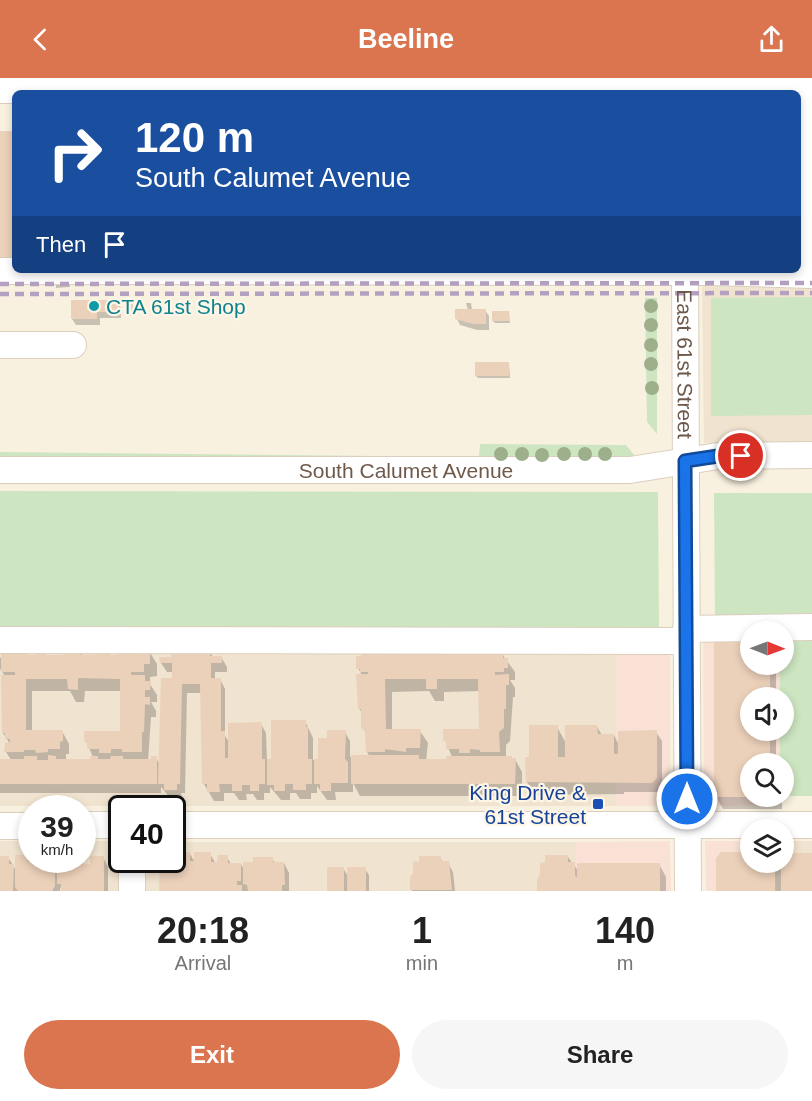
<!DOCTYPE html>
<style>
:root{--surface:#fff;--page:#f6f6f6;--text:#222;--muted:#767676;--accent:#da754f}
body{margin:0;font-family:Helvetica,sans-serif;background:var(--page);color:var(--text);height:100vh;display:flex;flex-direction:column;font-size:22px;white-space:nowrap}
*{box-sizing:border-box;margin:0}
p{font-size:20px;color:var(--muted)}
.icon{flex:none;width:33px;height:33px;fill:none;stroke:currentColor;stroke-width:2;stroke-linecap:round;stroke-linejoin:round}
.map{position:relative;height:813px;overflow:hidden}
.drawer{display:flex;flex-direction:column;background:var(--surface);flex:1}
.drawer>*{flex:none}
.banner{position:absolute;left:12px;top:12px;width:789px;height:183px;border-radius:9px;box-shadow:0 3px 9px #0003;background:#1a4fa0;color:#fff;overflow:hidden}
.needle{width:39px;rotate:91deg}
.tools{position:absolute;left:740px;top:543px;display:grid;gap:12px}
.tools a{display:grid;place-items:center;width:54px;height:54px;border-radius:50%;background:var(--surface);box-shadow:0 3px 9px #0003;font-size:30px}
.speed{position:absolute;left:18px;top:717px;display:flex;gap:12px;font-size:30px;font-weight:700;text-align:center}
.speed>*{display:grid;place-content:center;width:78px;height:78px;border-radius:50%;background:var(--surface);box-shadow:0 3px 9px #0003;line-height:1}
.speed small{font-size:15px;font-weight:400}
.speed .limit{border:3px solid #111;border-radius:9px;background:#fff;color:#111}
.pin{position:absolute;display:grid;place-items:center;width:51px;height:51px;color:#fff;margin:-26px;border:3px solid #fff;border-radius:50%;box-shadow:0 2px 6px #0007}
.me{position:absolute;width:66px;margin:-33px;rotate:0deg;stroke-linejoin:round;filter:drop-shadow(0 0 4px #0008)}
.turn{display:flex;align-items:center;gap:21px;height:126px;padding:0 24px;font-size:27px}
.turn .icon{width:78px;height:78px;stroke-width:2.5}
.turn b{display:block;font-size:42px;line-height:51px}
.then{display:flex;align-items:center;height:57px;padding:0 24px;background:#0003;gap:12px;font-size:22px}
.eta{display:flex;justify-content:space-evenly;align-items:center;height:102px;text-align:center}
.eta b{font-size:36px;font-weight:700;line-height:42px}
.button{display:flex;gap:12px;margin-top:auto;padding:12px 24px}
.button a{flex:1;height:69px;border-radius:36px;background:var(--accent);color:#fff;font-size:24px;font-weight:700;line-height:69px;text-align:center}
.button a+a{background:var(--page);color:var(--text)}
header{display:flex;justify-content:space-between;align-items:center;height:78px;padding:0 24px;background:var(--accent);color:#fff;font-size:27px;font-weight:700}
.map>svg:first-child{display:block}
.residential{fill:#f0e3cf}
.commercial{fill:#f9e2d5}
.green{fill:#cde5c1}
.shadow{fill:#0003;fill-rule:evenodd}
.building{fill:#ecd1ba}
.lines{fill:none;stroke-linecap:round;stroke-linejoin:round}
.minor-casing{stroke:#dccebd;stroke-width:28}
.minor{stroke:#fff;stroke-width:26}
.rail{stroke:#b4a1c1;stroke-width:4.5;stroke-dasharray:9 6;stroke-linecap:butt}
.tree{fill:#9eaf8b}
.route-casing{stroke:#114b97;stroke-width:15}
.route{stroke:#1a73e8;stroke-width:10}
.culture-dot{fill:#0f9aa8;stroke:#fdf5e6;stroke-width:2}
.transit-dot{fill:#1a4fb4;stroke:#fdf5e6;stroke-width:2}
.labels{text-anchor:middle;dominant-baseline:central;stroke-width:4.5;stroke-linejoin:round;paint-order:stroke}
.culture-label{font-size:21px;fill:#0d838f;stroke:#fdf5e6;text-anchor:start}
.street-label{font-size:21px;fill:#6e594a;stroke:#fdf5e6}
.transit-label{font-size:21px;fill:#164399;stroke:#fdf5e6;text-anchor:end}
</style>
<header><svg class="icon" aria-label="back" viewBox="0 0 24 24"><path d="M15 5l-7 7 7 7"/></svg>Beeline<svg class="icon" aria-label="share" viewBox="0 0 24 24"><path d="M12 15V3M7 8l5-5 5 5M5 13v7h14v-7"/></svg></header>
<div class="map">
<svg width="812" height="813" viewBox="0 0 812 813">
<rect width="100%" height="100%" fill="#f9f1e0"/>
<!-- residential -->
<path class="residential" d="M812 28V365H704L702 192H798Z
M616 555V728H0V559Z
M0 763H31L32 782H82L83 763H120V813H0Z
M783 763H812V813H776V785L783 784Z
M173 764H576V813H146V782H172Z"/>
<!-- commercial -->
<path class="commercial" d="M703 543 750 554V586L780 587V619L750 620V652L780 653V685L750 686V718L780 719 779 727 704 728Z
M616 555H670V728H616Z
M670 763 671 813H576V764Z
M705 763H750V784L776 785V813H706Z"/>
<!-- green -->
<path class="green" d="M812 219V337L711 338V220Z
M645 220H657V356L647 344Z
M480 366 626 367 634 377 629 382 0 381V374L479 379Z
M0 413 658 414 659 555 0 553Z
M714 415H812V718H783V686L780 685V653L783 652V620L780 619V587L783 586V554L715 544Z"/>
<!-- shadow -->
<path class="shadow" d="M55 192H70V209L56 210Z
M117 224 121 230V240H100V247H76L72 241Z
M466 225H471L472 232H485L489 238V252H477L460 247 457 241 468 232Z
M132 226 134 238H128L126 235Z
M508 234 510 245H495L493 243Z
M509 286 510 300H478L476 298Z
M43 573 46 578H66L80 573 83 578H100L107 574 110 578 149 573 157 586V598L150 599V606L157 617V624H151L156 633V639H151L148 683 156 680 160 687 173 602V594H167L161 585 172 580 209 573 213 579H221L227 589V594H215V601H220L225 611V658L230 665 261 646 266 655 267 683 272 682 305 643 313 660V682L319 683 329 661 345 654 350 663V679H370L367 674V657L363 650V637L359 630 362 597 358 590 502 576 515 594V602H510L515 610V619H513L510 663 506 667V679L515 681 522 694V718H360L353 705V714H335L336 722H327L317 708V715H311V721H300L296 715H290V722H281L270 709V715H264V722H257L253 716H246L247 722H239L234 715H224V723H214L204 706 202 615H187L185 715H181L182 721H171L161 709V715H0V682H11L6 674 10 666 3 655 5 598 0 591V580L26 574 29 579H37ZM32 613H70L76 624H84L85 613H122L121 654 86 663 93 679 92 683H66V676H69V666L62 653H32ZM429 613 435 623H444V614L480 613V652L445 662 452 679 447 683H426L428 665 420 653H392V614Z
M750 586H776V620H750V652H776V686H750V718H782V731H723L716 719Z
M557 649 566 665 597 649 602 657H614L619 667 656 654 662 663V710L657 714H624V716L534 717 527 704 531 681Z
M750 775V784H779L783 790V782L812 777V813H718Z
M190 776 196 786 210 776 216 786 227 779 231 786H241L244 792 254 786 272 780 275 785H284L289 795V813H161V782H170L172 785Z
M8 779 17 794 27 779 31 786H42V782H56L58 785V782H69L72 787H92L103 779 108 789V813H62L60 809V813H0Z
M440 779 443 785H448L453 794 455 813H412L421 785Z
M568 779 579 794 659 786 666 799V813H538L541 786Z
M343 790 349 800 365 791 369 797V813H329Z"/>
<!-- building -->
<path class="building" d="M0 53H15V186H0Z
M71 222H118V234H97V241H71Z
M125 224H133V236L125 235Z
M455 231H486V246H473L455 241Z
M492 233H509L510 243H492Z
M475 284H509V298H475Z
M714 559H750V586H770V620H750V652H770V686H750V719H714Z
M36 571 44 572V577H64V571H81V577L99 576V572H108V577H117V572H150V586H144V594H131V597H145V603H151L150 612H145V619H150V627L145 626 144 654H142V674H122V671H111V675H99V671H87V663H84V653H120V601L78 600V612L68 611 67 601H26V652H63V663L60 664V671H48V674L36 675 35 672H24V674H4L5 665 10 664V661H5V655H2L1 597H15V594H1V572H27V577H36Z
M171 572H210V578H222V585H211V600H221V653H225V680H228V645L262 644V681H265V706H259V713H250V707H242V713H232V706H219L220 714H207V706H202L200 606H182L180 706H177V712H164V706H158L161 600H172V585H160L159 579H171Z
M361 573 503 575V580H508V590H504V594H495V597L509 596V607H506V631H504V650L499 654 500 674H480V672L470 671V675H459V671H446V663L443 662V651H479L478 601H437V611H426V601H385L386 651H421L420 670H406V674L385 671V674H366L365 653 361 650V631H358L356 596H368V594H360V591H356V578H361Z
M271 642H306V649H308V681H312V706H306V712H293V706H285V713H274V707H267V681H271Z
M529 647H558V679H565V647H597L598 656H614V676H618V653L657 652V700L652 705 526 704 525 679H529Z
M327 652H346L345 681 348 684V705H331V713H320V706H314V681H318V660H327Z
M48 677 56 678V681H90V678H98V681H110L111 678H123V681H151V678H157V706H0V681H24V678H37V682H48Z
M351 677H419V681H446V678H512V680H516L515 706H351Z
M174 774H190V783H194V774H211V784H217L218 777H228V785H241V803H237V807H242V813H159L160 782H170V784H174Z
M721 774H750V784H775V813H716V780Z
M789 775H812V813H781V784H783V780H789Z
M15 777H28V784H41V782H55V808L52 813H18L15 809Z
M545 777H568V784H575V797L577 800V785H660V813H537V801L540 799V785L545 784Z
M0 778H9V786H14L13 813H0Z
M90 778H104V813H61V806H57V782H69V785L90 786Z
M419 778H441V783H449L452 812H410V799L413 795V783L419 784Z
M253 779H273V784H284L285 807H282V813H248L247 807 243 806V784H253Z
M327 789H344V813H327Z
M347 789H366V813H347Z"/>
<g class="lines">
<defs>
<g id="minor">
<path d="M805 9 808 197"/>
<path d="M0 12 812 9"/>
<path id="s1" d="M685 192 688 813"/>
<path d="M0 193 710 194 812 197"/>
<path d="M0 267H73"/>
<path id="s2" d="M0 392H630L718 378 812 377"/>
<path d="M686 551 812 549"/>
<path d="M0 562 686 563"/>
<path d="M82 747H122"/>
<path d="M172 747H812"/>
<path d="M0 748H32"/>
<path d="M132 782V813"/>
</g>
</defs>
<!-- minor casing -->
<use href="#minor" class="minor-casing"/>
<!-- minor -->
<use href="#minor" class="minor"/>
<!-- rail -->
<path class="rail" d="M0 206 812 205
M0 216 812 215"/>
</g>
<!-- trees -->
<g class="tree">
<circle cx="651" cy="228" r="7"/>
<circle cx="651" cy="247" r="7"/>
<circle cx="651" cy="267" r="7"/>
<circle cx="651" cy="286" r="7"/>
<circle cx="652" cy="310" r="7"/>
<circle cx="501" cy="376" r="7"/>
<circle cx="522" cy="376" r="7"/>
<circle cx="564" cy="376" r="7"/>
<circle cx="585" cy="376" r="7"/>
<circle cx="605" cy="376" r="7"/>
<circle cx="542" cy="377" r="7"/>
</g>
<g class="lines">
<defs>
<path id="route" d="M687 721 685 383 718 378H741"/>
</defs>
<!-- route casing -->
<use href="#route" class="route-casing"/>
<!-- route -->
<use href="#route" class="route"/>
</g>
<!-- markers -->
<circle class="culture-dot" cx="94" cy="228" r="6"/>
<rect class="transit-dot" x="592" y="720" width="12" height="12" rx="3"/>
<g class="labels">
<!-- culture labels -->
<g class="culture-label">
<text x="106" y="228">CTA 61st Shop</text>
</g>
<!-- street labels -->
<g class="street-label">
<text stroke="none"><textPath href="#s1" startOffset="94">East 61st Street</textPath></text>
<text stroke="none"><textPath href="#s2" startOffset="406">South Calumet Avenue</textPath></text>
</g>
<!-- transit labels -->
<g class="transit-label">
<text x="586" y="714">King Drive &amp;<tspan x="586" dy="24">61st Street</tspan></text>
</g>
</g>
</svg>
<div class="tools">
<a><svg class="needle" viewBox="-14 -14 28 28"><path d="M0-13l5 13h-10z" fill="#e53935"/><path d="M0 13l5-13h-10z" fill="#767676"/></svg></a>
<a><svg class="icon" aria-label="sound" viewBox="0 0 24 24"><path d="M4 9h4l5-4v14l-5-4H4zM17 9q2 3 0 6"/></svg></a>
<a><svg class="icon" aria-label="search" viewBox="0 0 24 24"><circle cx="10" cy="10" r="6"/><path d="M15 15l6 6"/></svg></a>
<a><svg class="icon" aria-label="layers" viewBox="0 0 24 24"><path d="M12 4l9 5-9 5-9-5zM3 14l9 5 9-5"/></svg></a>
</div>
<div class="speed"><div>39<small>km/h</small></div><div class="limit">40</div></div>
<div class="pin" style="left:741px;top:378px;background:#d93025"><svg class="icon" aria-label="arrive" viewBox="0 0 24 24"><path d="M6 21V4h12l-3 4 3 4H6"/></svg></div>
<svg class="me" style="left:687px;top:721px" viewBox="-20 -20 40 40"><circle r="17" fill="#1a73e8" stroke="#fff" stroke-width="3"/><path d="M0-11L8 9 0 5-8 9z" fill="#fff"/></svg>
<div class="banner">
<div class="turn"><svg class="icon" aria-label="right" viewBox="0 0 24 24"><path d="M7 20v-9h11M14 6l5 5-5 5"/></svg><div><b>120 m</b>South Calumet Avenue</div></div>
<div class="then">Then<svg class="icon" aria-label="arrive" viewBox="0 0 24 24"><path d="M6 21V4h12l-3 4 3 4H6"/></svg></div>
</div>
</div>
<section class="drawer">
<div class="eta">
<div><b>20:18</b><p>Arrival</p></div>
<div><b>1</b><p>min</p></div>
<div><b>140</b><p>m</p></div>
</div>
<div class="button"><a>Exit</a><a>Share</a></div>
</section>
